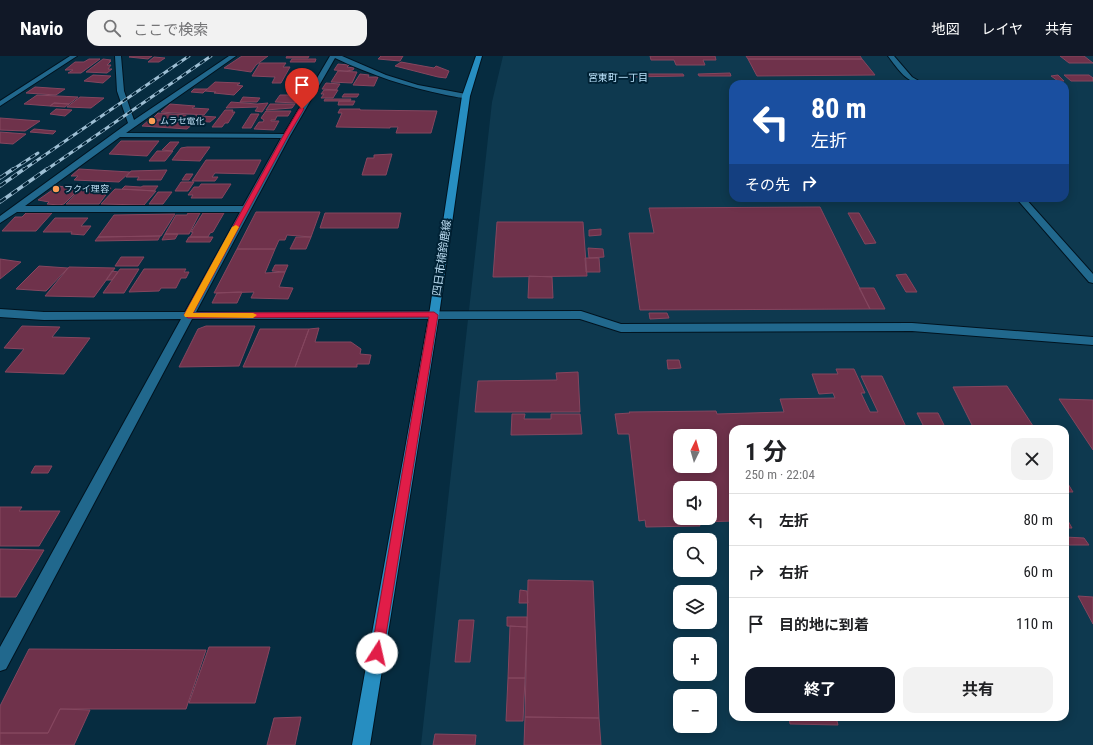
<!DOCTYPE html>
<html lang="ja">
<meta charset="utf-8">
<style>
:root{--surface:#fff;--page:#f2f2f2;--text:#202124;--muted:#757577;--line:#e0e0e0;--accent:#111827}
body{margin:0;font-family:"Roboto Condensed","Noto Sans JP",sans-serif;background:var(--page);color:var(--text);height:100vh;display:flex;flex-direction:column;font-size:15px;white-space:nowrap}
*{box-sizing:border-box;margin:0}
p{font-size:13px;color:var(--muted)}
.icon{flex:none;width:22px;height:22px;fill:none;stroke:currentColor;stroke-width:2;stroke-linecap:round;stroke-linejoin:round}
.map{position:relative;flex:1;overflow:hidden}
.side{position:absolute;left:729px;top:369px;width:340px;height:296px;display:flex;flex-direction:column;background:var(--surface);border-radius:12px;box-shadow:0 2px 10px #0003}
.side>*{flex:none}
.banner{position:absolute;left:729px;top:24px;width:340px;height:122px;border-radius:12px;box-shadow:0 2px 10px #0003;background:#1a4fa0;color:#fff;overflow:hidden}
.needle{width:26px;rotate:5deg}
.fabs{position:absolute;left:673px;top:373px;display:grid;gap:8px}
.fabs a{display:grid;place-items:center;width:44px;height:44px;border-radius:8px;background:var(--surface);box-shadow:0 2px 10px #0003;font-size:20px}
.pin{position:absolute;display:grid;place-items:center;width:34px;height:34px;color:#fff;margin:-41px -17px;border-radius:50% 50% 50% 0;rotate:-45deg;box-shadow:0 0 4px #0007}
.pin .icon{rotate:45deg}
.me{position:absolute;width:44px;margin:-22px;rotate:10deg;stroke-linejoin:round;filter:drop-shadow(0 0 3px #0008)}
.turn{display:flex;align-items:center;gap:14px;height:84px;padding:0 16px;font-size:18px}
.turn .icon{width:52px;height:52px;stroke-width:2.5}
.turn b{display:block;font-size:28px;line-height:34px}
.then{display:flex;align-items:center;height:38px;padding:0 16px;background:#0003;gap:8px;font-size:15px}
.round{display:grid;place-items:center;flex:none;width:42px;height:42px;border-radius:12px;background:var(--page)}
.head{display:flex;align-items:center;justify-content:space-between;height:68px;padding:0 16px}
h1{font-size:24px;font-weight:700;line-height:30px}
.action{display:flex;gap:8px;margin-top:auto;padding:8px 16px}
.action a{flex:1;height:46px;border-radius:12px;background:var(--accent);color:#fff;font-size:16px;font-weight:700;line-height:46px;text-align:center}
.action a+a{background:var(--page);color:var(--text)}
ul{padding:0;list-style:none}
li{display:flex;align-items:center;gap:12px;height:52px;padding:0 16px;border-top:1px solid var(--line)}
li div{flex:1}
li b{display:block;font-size:15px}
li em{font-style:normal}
header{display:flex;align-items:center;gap:24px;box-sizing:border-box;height:56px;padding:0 20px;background:var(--accent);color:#fff}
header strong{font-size:19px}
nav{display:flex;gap:22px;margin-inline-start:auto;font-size:14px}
.search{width:280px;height:36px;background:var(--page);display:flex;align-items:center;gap:10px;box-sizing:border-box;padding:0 14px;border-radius:12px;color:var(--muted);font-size:15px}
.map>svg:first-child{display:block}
.built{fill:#0e394f;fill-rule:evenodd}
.building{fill:#6f324b;stroke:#85465f;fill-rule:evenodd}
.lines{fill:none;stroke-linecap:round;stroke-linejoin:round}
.minor-casing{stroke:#01131f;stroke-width:2}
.major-casing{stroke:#01131f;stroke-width:2}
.minor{fill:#21688d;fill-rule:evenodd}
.major{fill:#278ec1;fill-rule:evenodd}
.rail-far1-casing{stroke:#9dbed3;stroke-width:3}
.rail-casing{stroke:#9dbed3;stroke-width:3.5}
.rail-far1{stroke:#002235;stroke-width:2;stroke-dasharray:5.5;stroke-linecap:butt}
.rail{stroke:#002235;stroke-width:2.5;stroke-dasharray:7;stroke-linecap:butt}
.route{fill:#e11d48;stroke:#92132f}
.slow{fill:#f59e0b}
.poi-dot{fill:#fc9d54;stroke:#002235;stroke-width:1.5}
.labels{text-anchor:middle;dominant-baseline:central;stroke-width:4;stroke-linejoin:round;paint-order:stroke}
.far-poi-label{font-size:9px;fill:#badbf0;stroke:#002235;text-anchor:start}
.far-neighbourhood-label{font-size:10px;fill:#bbe3fc;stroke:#002235}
.street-label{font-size:11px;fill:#badbf0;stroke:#002235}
</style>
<header>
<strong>Navio</strong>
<div class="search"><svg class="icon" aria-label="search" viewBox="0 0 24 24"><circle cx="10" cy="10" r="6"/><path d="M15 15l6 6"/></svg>ここで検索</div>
<nav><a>地図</a><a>レイヤ</a><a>共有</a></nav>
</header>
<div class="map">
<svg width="1093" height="689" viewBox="0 0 1093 689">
<rect width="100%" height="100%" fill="#062c40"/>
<!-- built -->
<path class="built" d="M503 0H1093V689H421L492 46ZM733 28H1065V142H733ZM733 373H1065V661H733ZM680 380H710V410H680ZM680 432H710V462H680ZM680 484H710V514H680ZM680 536H710V566H680ZM680 588H710V618H680ZM680 640H710V670H680Z"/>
<!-- building -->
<path class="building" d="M131 0H152L148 3 129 1Z
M242 0H268L256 9 251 16 224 12Z
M287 0H309L308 2H286Z
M381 0H403L400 5 378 3Z
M650 0H715L716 4H703L705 9H676L674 4H651Z
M746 0H860L862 3H748Z
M1060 0H1084L1093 7H1069Z
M154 1 165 2 159 6H148Z
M89 3H100L81 17H68L73 14H65L75 6H84Z
M103 3 111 4 109 5H111L107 9H111L108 13H112L107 17 86 16Z
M292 3H316L315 6H290Z
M748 3H862L875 19 757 20Z
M401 6 434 12 436 10 449 15 446 22 438 21 395 10Z
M260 7H286L283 11H290L281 27H272L275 21 252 20Z
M338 8 349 9 347 11 354 12 353 14 346 15 334 14Z
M338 15 357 16 352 27 331 26Z
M730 17 731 20H699L698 18Z
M360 18 369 19 368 21H378L374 30 353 29Z
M629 18H683L684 20 630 21Z
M93 19 111 20 103 27 84 25Z
M1058 19 1064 25H1058L1051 20Z
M1064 19H1089L1093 22V25H1071Z
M215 26 240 27 237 29 243 30 234 39 214 37 216 36 205 35Z
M326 27 340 28 336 34 322 33Z
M35 31 65 33 56 39 26 37Z
M194 33H207L203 37 191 36Z
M324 34H338L333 42H321L324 38H321Z
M344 38H359L357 41H342Z
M37 39 78 41 69 48 54 47 50 50 24 48Z
M280 39H300L296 47 275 46Z
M80 41 104 42 91 52 67 51Z
M243 41 260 42 257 46H240Z
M325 43H351L350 45H324Z
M339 45H355L353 49H338Z
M231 46 257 48 268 47 262 56 255 55 258 51 226 52Z
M54 47 69 48 65 51 50 50Z
M170 48 195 50 192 52 209 53 204 59 161 56Z
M270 48H295L292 52 266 54Z
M56 53 72 54 65 60 50 58Z
M340 53H360V54L437 55 431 77H396L398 71H390V72L336 71 342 57H338Z
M225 54H233L232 56H235L228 67H225L222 71H212Z
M266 55H291L288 60H277L275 64H271V65H279L274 74 254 73 259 66H263L264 64 261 62Z
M158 57 216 61 210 66 152 63Z
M251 58H259L251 72H242Z
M0 62 40 65 25 75 0 74Z
M149 64 194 67 187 73 142 70Z
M34 73 56 75 53 78 30 76Z
M0 76 26 78 13 88 0 87Z
M121 85H159L147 100 109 98Z
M170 86H179L172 95 162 94Z
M187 91H210L200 105 172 104 181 92Z
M157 95H173L165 105H149Z
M392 98 386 119H362L367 102H374V99Z
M206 104H261L254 118 215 117 212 121H218L215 125H192Z
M79 113 130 116 119 126 74 124 78 120H71Z
M167 114 161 124H137L139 121H126L131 115Z
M186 118H193L189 124H182Z
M181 126H194L188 135H175Z
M201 128H231L222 142H191L193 139H188L194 131H199Z
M58 130 79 133 64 148 59 149 47 148 49 146 38 144Z
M125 130 141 131 143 130H158L154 135 122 133Z
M82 131H99L96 135H103L105 132H111L99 148H66Z
M115 133 139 134 156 135 144 149 101 148Z
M158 136H172L163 148H149Z
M820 151 870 253 640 254 629 177H654L649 152Z
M256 156H320L311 181 287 179 285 184H279L275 193H237Z
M26 157H52L36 175H2L15 161H22Z
M188 157H200L189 178H165L176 159H187Z
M203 157H224L213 176 210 177 208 181H190L193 176H191Z
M325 157H401L398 172H320Z
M848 157H859L876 187 865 188Z
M175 158 161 180 98 181 114 159Z
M55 162H88L81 170H91L84 179 71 178 72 176H43Z
M497 166H583L587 220 493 221Z
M601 173V179L589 180V174Z
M165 178H178L175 183 162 184Z
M160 180 158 184 95 185 98 181Z
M189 181H213L210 186H186Z
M296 181H311L306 193H290Z
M588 192 603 193 604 201 589 202Z
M237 193H275L265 217 285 216 279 231 293 232 288 243 251 242 254 236 214 237Z
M121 201H144L138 210H115Z
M585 202H599L600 216H586Z
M0 203 21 206 0 223Z
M275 209H288L285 216 272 215Z
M39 210 68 212 46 235 16 233Z
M69 211 115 212 94 241 45 240Z
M120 213H139L124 237H103Z
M144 213H186L184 216H189L186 222H181L176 232H161L159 235 129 236Z
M112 215 118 216 112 224H106Z
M906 218 917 236H906L896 219Z
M529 220 552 221 553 242H528Z
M859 232H874L885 253H870Z
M237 236H242L237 247H212L217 237Z
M649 257H667L669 262 650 263Z
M22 270 60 271 52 281 90 282 64 318 5 316 24 293 4 292Z
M206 270H255L239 310 179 311 198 273Z
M319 272 315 286H351L361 293 360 298 371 299 369 308H357V311H295L309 273Z
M260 273H309L295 311H243Z
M667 304H679L681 312 668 313Z
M836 313H854L865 337H861L870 356H878L861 320H882L907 373H733V465L699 466 700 470 646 471 645 464 639 465 629 378H618L615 358 630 357 629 356 716 355 717 358 784 356 780 343 835 342 833 337 819 338 812 318H838ZM680 380H710V410H680ZM680 432H710V462H680Z
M578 316 580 356H475L478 325 557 324 556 317Z
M1007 330 1035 373H974L953 331Z
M1059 343 1093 344V394Z
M917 357H938L946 373H925Z
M512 358H525L524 363H551V358H580L582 378 511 379Z
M35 410H52L48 417H31Z
M1065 423 1073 436H1065Z
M0 451H22L19 455H60L39 490H0Z
M1065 463H1067L1072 472H1065Z
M1065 481 1084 482 1089 489H1065Z
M0 493 44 494 16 541H0Z
M528 524 593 525 599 662 525 661Z
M520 534 527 535 528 547H519Z
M1078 540 1093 541V568Z
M507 561H527V571L507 570Z
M459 564H474L470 606H455Z
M510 570 527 571 525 622H508Z
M209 591H270L255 647H189Z
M29 593 206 594 186 653H60L48 677H0V650Z
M508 622H525L523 665H506Z
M60 653 90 654 74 689H0V677H48Z
M301 661 295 689H267L274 662Z
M525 661 599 662 601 689H524Z
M789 661H836L838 669 790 668Z
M435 678 476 679 475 689H433Z"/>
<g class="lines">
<defs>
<path id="minor" d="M70 0H77L0 50V45Z
M115 0H121L124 35 134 64 229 0H236L126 77 284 78 330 0H342L386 19 418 29 466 38 470 40C464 44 453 40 446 39 407 31 371 19 335 2L290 80 196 256 581 255 621 268 912 267 1093 281V289L912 275 621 276 580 263H192L6 613 0 615V591L181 263 44 264 0 261V253L44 256H185L240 156H17L0 167V160L128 67 117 35ZM120 81 281 82 243 150H25Z
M888 0H894L912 21 924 28C907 28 898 13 888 0Z
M1016 142H1025L1093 218V227L1089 226Z"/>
<path id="major" d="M476 0H482L470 40 439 259 370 689H352L429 259 462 40Z"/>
</defs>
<!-- minor casing -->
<use href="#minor" class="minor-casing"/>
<!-- major casing -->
<use href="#major" class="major-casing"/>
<!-- minor -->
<use href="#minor" class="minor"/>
<!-- major -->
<use href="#major" class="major"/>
<defs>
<path id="rail-far1" d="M12 114 38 97
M23 114 189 0
M46 114 211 0"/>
<path id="rail" d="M0 122 13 113
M0 130 24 113
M0 146 47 113"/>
</defs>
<!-- rail-far1 casing -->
<use href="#rail-far1" class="rail-far1-casing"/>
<!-- rail casing -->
<use href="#rail" class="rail-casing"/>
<!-- rail-far1 -->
<use href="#rail-far1" class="rail-far1"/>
<!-- rail -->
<use href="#rail" class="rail"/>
</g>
<!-- route -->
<path class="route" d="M302 51 304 53 288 80 193 257 434 256 438 259 383 597 381 601 377 603 373 601 371 597 429 261 188 262 184 259 283 80 299 53Z"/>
<!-- slow -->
<path class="slow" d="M236 169 239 171 193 257H253L257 259 253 262 185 261 184 259 232 171Z"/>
<!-- markers -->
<g class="poi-dot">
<circle cx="152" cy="65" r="4"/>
<circle cx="56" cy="133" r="4"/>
</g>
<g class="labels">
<!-- far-poi labels -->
<g class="far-poi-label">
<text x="160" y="65">ムラセ電化</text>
<text x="64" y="133">フクイ理容</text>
</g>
<!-- far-neighbourhood labels -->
<g class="far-neighbourhood-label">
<text x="618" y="21">宮東町一丁目</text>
</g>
<!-- street labels -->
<g class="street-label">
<text transform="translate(442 202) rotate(-82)">四日市楠鈴鹿線</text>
</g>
</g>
</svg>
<div class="fabs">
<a><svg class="needle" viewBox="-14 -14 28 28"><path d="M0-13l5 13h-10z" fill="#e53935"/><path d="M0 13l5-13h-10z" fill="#757577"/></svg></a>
<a><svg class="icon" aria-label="sound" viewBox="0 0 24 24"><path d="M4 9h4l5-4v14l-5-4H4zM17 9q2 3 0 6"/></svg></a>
<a><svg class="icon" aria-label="search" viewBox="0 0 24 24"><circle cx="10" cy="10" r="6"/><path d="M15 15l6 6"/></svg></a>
<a><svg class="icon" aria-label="layers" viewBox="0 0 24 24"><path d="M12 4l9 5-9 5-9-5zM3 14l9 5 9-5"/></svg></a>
<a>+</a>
<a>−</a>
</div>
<div class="pin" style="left:302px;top:53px;background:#d93025"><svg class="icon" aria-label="arrive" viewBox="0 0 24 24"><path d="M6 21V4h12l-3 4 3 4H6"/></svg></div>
<svg class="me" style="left:377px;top:597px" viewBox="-20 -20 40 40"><circle r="19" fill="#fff"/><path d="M0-13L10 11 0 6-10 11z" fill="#e11d48"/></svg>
<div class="banner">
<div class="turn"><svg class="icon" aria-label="left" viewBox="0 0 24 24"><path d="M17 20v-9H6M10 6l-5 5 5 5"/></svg><div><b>80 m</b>左折</div></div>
<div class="then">その先<svg class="icon" aria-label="right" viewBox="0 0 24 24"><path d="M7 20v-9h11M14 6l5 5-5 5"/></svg></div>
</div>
<section class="side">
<div class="head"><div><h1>1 分</h1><p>250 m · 22:04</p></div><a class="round"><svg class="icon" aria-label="close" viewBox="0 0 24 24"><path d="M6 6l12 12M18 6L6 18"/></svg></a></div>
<ul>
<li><svg class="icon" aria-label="left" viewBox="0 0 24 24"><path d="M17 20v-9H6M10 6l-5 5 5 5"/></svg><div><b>左折</b></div><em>80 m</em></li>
<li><svg class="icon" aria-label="right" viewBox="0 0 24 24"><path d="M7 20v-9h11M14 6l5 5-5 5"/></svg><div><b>右折</b></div><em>60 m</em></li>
<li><svg class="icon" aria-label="arrive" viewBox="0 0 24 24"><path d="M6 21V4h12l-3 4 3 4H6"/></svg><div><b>目的地に到着</b></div><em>110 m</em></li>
</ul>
<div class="action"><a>終了</a><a>共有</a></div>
</section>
</div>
